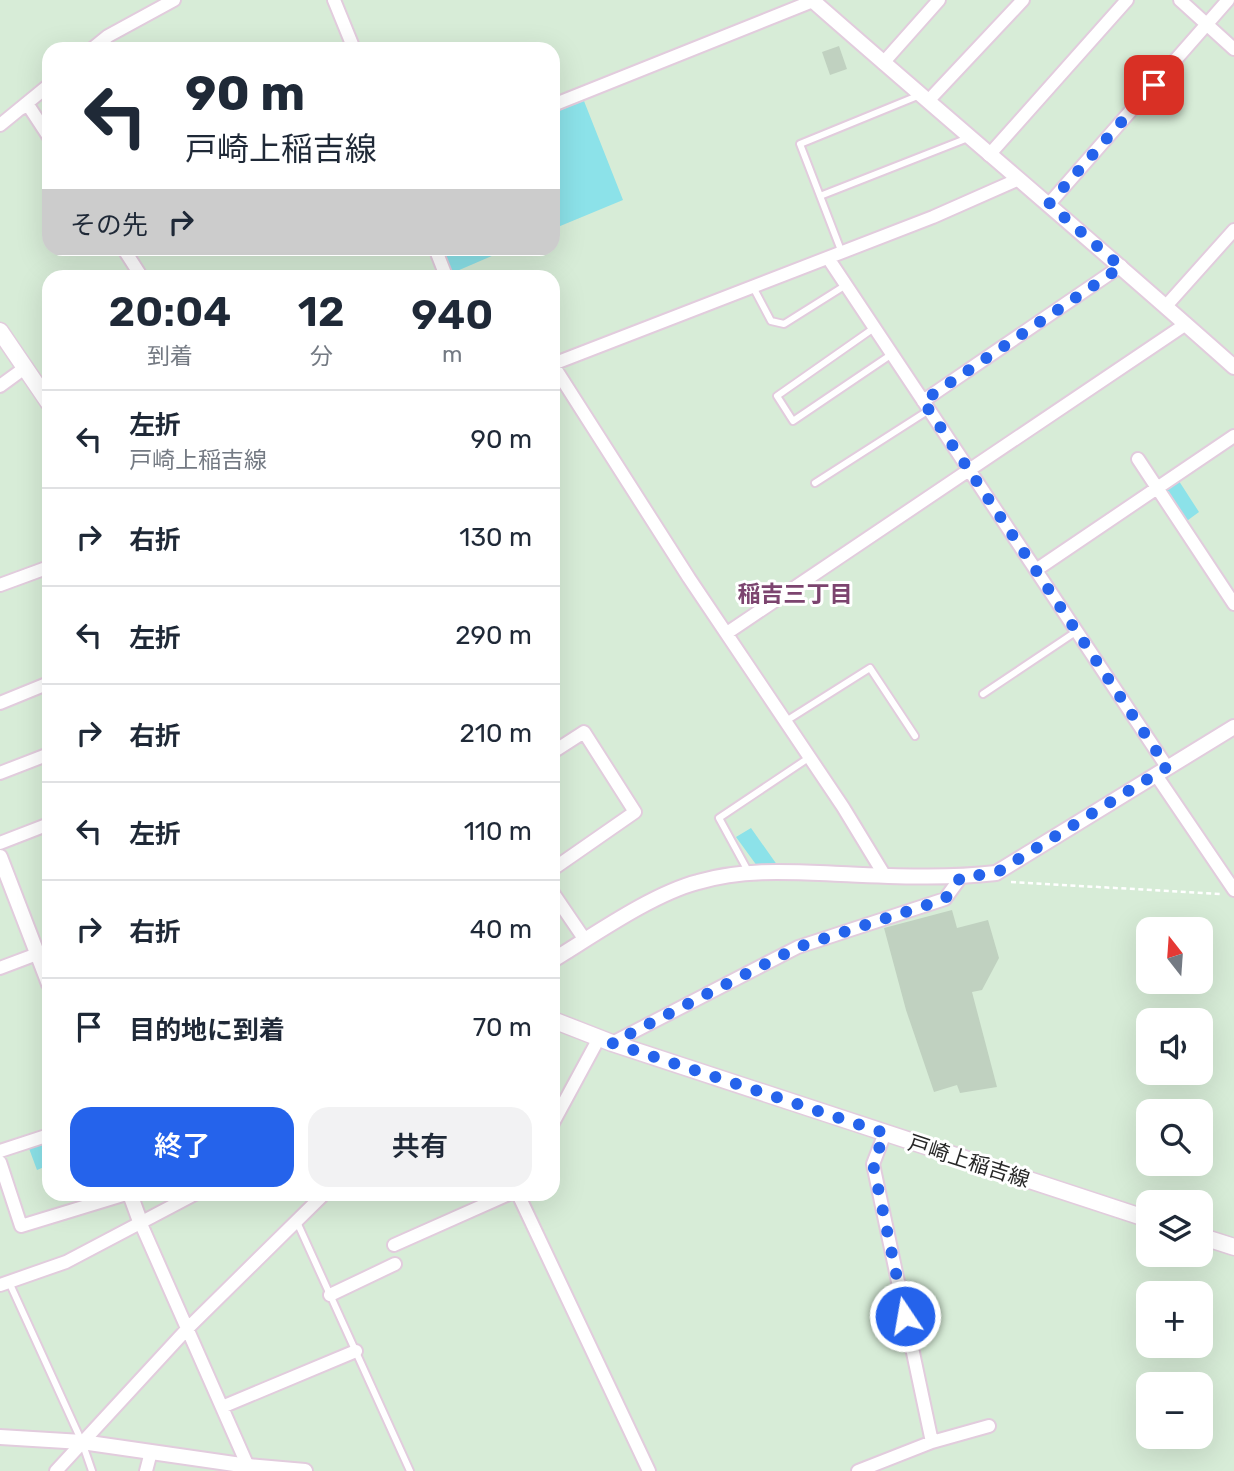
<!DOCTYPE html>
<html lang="ja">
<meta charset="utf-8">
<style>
:root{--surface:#fff;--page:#f2f2f3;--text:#1f2937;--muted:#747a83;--line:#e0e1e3;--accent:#2563eb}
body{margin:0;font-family:Rubik,"Noto Sans JP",sans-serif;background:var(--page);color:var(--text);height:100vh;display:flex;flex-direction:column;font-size:26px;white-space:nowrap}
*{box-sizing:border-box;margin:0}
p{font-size:23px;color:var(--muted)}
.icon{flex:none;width:38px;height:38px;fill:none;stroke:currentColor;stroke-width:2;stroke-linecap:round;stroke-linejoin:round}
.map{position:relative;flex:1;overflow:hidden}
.details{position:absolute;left:42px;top:270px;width:518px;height:931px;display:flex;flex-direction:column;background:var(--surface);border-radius:21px;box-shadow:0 7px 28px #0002}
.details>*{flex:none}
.hud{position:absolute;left:42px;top:42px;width:518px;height:214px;border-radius:21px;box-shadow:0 7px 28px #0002;background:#fff;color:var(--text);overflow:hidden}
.needle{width:46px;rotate:343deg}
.buttons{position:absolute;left:1136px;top:917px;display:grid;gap:14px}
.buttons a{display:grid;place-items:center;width:77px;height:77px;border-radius:14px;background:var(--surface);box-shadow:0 7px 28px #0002;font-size:35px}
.pin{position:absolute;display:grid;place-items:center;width:60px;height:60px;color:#fff;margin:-30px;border-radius:14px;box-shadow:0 4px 10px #0006}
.me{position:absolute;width:77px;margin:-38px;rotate:348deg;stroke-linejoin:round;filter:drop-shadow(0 0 5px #0008)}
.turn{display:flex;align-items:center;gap:24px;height:147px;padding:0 28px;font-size:32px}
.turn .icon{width:91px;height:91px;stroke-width:2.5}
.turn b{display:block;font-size:49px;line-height:60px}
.then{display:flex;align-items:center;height:66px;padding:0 28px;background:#0003;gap:14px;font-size:26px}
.eta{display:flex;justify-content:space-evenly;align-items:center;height:119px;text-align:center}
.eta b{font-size:42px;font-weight:600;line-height:49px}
.primary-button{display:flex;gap:14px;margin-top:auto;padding:14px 28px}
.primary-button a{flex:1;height:80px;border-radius:21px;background:var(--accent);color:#fff;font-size:28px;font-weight:600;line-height:80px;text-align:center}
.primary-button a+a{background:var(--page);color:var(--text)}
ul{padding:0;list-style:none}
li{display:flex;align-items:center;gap:21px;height:98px;padding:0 28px;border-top:2px solid var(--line)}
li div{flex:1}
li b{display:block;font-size:26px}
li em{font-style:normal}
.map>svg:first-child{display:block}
.green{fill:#8ce2e9}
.building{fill:#c0d1c0}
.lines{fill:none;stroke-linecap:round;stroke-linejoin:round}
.service-casing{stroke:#e2ccdd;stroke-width:10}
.minor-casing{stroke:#e2ccdd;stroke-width:16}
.tertiary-casing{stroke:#e2ccdd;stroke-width:18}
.secondary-casing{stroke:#e2ccdd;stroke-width:19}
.path{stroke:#fff;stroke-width:2.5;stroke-dasharray:5 3.5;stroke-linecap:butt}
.service{stroke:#fff;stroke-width:6}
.minor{stroke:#fff;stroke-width:12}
.tertiary{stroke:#fff;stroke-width:14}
.secondary{stroke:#fff;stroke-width:16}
.route{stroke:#2563eb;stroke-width:12;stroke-dasharray:0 21.6}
.labels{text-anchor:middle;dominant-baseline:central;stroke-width:6;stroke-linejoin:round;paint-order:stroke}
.street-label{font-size:21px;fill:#272727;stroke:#fff}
.neighbourhood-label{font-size:23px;font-weight:bold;fill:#7c446f;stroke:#fff}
</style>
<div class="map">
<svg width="1234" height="1471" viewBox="0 0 1234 1471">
<rect width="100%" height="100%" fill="#d7ecd7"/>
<!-- green -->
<path class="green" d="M584 101 623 200 553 229V113Z
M440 248 508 249 450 274Z
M1177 478 1199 512 1184 523 1161 489Z
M751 828 780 869 760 870 736 837Z
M49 1135V1165L37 1170 27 1143Z"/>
<!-- building -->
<path class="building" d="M839 46 847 69 830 75 822 52Z
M952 910 957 928 988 920 999 958 982 990 972 992 997 1087 960 1093 957 1085 934 1092 906 1010 884 928Z"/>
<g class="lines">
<defs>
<path id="service" d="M820 196 968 138
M842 253 800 144 920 95
M753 287 771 321 784 324 846 285
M874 328 777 396 793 421 892 354
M815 483 929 410
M983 694 1077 631
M786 721 870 668 915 736
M748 871 719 818 810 757
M297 1222 410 1471
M9 1282 82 1442 92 1471"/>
<path id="minor" d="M334 0 354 49
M1180 0 1234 49
M92 49 108 36 174 0
M883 63 939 0
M928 101 1023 0
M553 105 813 1
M20 109 28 105 49 137
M0 125 49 85
M989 155 1127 0
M1049 204 1228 0
M123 248 141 276
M435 248 446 276
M828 258 1167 767
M1166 306 1234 230
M553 364 933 217 1019 179
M553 365 689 578 843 807 885 876
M0 386 26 367
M923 401 1121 266
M1138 459 1234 604
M1036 570 1234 436
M0 585 49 567
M727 633 1186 324
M0 703 49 683
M553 752 584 732 635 812 553 869
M0 773 49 754
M1156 775 1234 890
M0 843 49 824
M553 893 585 940
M0 968 37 954
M612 1043 798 947 945 899 961 877
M553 1123 599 1038
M885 1133 873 1164 932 1442
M0 1151 49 1135
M0 1162 21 1226 126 1194
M518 1194 649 1471
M141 1224 250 1471
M394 1245 509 1194
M0 1285 66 1262 195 1194
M330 1295 395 1264
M222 1407 356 1351
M56 1471 187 1329 324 1194
M146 1471 151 1452
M858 1471 932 1442 989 1426"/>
<path id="tertiary" d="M812 0C952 123 1095 243 1234 367
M0 857 49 984
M553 960C594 935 652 894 698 882 745 868 793 872 841 874 893 876 944 879 996 873L1234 727
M130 1194 141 1224
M0 1437 82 1442 248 1466 305 1471"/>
<path id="secondary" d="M0 331 49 403
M553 1020 612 1043 1148 1219
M1200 1236 1234 1247"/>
</defs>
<!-- service casing -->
<use href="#service" class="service-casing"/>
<!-- minor casing -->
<use href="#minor" class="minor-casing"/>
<!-- tertiary casing -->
<use href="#tertiary" class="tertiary-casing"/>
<!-- secondary casing -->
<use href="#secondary" class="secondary-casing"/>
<!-- path -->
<path class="path" d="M1011 882 1220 894"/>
<!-- service -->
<use href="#service" class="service"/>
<!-- minor -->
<use href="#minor" class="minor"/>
<!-- tertiary -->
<use href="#tertiary" class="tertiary"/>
<!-- secondary -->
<use href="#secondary" class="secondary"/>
</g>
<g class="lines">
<!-- route -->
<path class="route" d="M905 1316 873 1164 885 1133 612 1043 798 947 945 899 961 877 996 873 1167 767 923 401 1121 267 1049 204 1154 85"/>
</g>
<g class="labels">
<!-- street labels -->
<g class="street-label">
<text transform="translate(969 1161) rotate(18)">戸崎上稲吉線</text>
</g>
<!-- neighbourhood labels -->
<g class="neighbourhood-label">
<text x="795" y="594">稲吉三丁目</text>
</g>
</g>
</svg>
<div class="buttons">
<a><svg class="needle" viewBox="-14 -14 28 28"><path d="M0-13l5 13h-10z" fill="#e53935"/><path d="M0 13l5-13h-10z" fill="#747a83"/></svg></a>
<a><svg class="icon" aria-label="sound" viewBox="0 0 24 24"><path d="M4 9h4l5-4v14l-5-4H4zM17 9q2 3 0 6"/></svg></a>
<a><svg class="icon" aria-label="search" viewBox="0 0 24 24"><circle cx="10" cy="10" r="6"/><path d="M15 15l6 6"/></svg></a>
<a><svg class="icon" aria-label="layers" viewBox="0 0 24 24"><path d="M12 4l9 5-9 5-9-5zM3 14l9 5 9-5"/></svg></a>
<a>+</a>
<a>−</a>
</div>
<div class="pin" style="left:1154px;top:85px;background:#d93025"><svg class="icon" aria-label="arrive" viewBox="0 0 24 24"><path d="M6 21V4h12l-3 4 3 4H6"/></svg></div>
<svg class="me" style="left:905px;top:1316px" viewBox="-20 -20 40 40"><circle r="17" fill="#2563eb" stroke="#fff" stroke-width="3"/><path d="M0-11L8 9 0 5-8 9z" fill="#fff"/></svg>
<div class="hud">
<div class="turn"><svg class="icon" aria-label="left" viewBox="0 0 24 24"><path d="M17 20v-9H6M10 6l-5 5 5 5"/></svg><div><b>90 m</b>戸崎上稲吉線</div></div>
<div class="then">その先<svg class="icon" aria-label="right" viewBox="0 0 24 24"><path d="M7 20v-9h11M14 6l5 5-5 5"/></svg></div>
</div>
<section class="details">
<div class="eta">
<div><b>20:04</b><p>到着</p></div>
<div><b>12</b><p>分</p></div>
<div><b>940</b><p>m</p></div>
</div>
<ul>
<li><svg class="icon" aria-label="left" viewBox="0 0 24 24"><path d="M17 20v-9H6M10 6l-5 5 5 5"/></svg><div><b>左折</b><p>戸崎上稲吉線</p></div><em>90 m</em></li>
<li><svg class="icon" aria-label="right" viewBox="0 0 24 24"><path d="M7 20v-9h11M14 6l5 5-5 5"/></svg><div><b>右折</b></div><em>130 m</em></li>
<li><svg class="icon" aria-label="left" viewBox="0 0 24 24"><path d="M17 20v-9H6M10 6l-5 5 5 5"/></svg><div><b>左折</b></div><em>290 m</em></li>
<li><svg class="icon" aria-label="right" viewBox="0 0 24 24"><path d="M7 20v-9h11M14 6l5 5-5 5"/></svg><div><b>右折</b></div><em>210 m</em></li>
<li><svg class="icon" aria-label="left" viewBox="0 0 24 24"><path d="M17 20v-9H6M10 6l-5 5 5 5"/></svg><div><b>左折</b></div><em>110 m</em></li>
<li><svg class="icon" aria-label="right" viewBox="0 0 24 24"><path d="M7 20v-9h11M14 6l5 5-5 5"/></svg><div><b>右折</b></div><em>40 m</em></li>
<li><svg class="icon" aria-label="arrive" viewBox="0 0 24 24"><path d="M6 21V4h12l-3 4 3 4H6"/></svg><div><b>目的地に到着</b></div><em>70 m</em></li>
</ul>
<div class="primary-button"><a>終了</a><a>共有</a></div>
</section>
</div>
